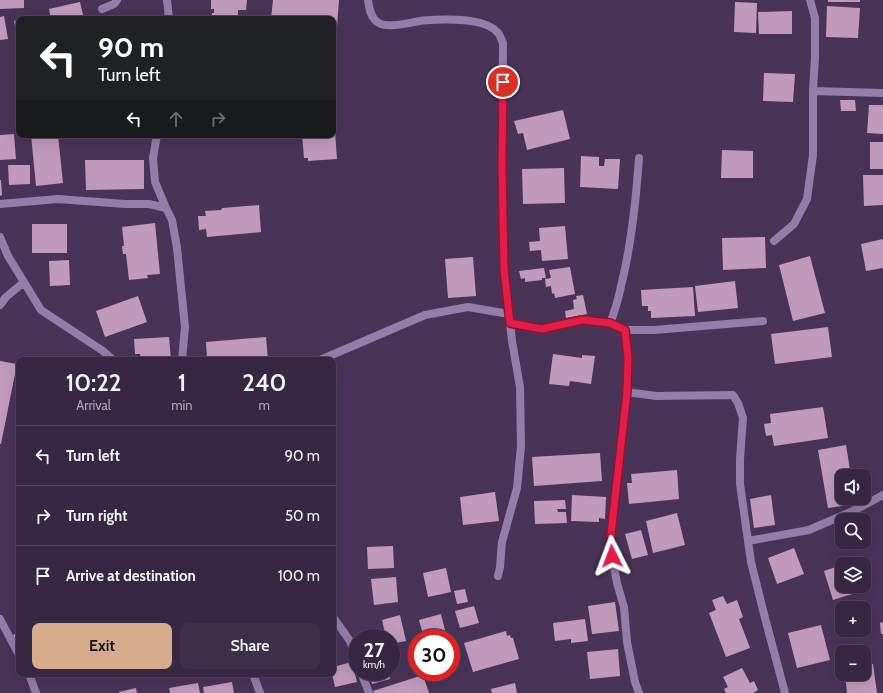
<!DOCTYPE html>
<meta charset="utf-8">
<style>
:root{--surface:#372742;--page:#3e2f49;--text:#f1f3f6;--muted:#aaa5b2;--line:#51445b;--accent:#d6ab8b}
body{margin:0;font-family:Cabin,sans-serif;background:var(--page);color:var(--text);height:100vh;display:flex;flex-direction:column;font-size:15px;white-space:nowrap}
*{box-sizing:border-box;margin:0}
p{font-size:13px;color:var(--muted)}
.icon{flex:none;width:22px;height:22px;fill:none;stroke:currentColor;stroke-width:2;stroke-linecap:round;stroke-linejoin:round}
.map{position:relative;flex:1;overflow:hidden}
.drawer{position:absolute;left:16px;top:357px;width:320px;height:320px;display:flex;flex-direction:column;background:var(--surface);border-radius:8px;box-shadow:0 4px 16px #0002,0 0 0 1px var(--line)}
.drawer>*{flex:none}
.top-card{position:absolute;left:16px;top:16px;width:320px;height:122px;border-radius:8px;box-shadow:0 4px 16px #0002,0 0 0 1px var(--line);background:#202124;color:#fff;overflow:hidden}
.buttons{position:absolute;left:835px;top:469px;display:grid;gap:8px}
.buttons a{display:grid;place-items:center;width:36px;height:36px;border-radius:8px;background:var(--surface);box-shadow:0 4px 16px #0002,0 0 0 1px var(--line);font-size:20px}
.speed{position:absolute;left:348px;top:629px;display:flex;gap:8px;font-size:20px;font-weight:700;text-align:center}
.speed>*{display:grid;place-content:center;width:52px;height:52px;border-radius:50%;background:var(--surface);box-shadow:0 4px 16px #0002,0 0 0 1px var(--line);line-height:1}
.speed small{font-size:10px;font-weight:400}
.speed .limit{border:6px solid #d22;background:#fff;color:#111}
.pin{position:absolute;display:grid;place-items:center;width:34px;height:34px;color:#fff;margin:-17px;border:2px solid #fff;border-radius:50%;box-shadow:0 1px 4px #0007}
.me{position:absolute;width:44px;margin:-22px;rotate:357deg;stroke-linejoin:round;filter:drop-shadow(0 0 3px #0008)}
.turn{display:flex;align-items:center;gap:14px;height:84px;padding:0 16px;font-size:18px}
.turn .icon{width:52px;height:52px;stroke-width:2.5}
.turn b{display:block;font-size:28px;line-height:34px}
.lanes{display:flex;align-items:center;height:38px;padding:0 16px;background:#0003;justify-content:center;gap:20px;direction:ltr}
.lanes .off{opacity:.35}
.eta{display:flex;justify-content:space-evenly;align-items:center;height:68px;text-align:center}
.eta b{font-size:24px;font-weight:600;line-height:28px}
.button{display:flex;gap:8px;margin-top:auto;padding:8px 16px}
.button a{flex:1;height:46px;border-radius:8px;background:var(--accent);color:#111;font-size:16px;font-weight:600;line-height:46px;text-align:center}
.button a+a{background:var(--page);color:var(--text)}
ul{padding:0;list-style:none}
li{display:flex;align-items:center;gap:12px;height:60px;padding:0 16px;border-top:1px solid var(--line)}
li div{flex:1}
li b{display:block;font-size:15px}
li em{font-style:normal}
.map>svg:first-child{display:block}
.building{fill:#c09abb}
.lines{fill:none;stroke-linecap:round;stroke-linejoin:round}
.minor{stroke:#957ca9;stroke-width:8}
.route-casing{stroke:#92132f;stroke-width:10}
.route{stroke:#e11d48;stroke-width:7}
</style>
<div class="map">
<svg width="883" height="693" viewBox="0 0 883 693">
<rect width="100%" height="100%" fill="#493458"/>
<!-- building -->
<path class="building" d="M0 0H24V8L0 9Z
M211 0H247L246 10H238V18H212V13H214V9H211Z
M273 0H339L337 27H333V19H271Z
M828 0H860V2H828Z
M80 2 84 19H51L49 9Z
M735 2 757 3 756 33 734 32Z
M827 6 860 8 858 38 826 37Z
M792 11V34H759L758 12Z
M4 16 8 39 0 40V17Z
M19 20V42H18L14 21Z
M764 73 795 74 793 102 763 101Z
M840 100H855L856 111H841Z
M869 105H883V134L867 133Z
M563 110 570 139 527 150 523 133 518 134 514 121Z
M335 131 337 159 308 161V158H304L302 135H333V132Z
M14 134 16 159 0 160V135Z
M31 135H58L63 183 36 186Z
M870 142H883V169H870Z
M722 150 753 151V178H721Z
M581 156 599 157V166H604L605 159H620L618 189 580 187Z
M85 160H144V189L86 190Z
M8 165H30V184L9 185Z
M564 168 565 203 523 204 522 169Z
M863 175H883V205L864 206Z
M0 180H1L2 195 0 196Z
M259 205 261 232 207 237 206 229 199 230 198 216H206L205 211 221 210 222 208Z
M155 223 160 274 147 275 148 278 129 280 126 254H123L122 246H124L122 227Z
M32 224H67V253H32Z
M565 226 568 259 542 261 541 250 530 251 529 242 540 241 539 228Z
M765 237 766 268 723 270 722 238Z
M883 239V268L866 271 861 244Z
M810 256 825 313 793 321 779 265Z
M473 257 476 296 448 298 445 259Z
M69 260 70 285 50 286 49 261Z
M570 267 575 294 555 298 554 293 552 294 551 286 546 287 545 279 551 278 549 270Z
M544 268 546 278H542V280L525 282V278L521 279 519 271Z
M735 281 738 308 698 312 695 286Z
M693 287 695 316 651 318V311H648V306H642L641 290Z
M583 295 587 314 566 318 565 311 574 309 573 300 577 299 576 296Z
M138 296 147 322 105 337 96 311Z
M828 327 832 357 775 364 771 334Z
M169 337 171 360H141L140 354H135L134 339Z
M266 337 268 360H207L206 342Z
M553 354 582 358V355L595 356 591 384 570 381 569 386 549 384Z
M0 361 17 364 1 444H0Z
M823 407 828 438 774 446 772 435 766 436 764 424 771 423 770 414Z
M846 445 851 476H842V498H855L856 504 828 508 818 450Z
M600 453 602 481 534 486 532 457Z
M677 470 679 499 629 504 627 483H632L631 474Z
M495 492 499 521 463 525 460 497Z
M572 495 606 497 605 519 599 518V522L571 521Z
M771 495 775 525 754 528 750 499Z
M565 500 566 509H557L558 512H566L567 523 535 524 534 501Z
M677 513 685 545 653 553 646 521Z
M641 530 648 555 632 559 625 534Z
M393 546 394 568 368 569 367 547Z
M794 548 804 574 777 584 768 558Z
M855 558 856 564H842V586H863L865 590 833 600 824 571 836 567V564Z
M446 568 451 592 428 597 423 573Z
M396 577 398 602 374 605 371 579Z
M465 589 468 602 457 604 454 591Z
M723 596 727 604 737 600 743 617 739 619 750 648 726 657 709 613 716 610 712 600Z
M615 602 619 631 592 634 588 606Z
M474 606 479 623 460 628 455 611Z
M441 614 447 638H424L419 620Z
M400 615 406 641 391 644V638H386L382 620Z
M585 619 588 641 571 643V639L555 641 553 623Z
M883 622V634H881L880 623Z
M821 625 830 660 797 668 788 633Z
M377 630 380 638H357V642L355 636Z
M506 631 507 636 510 635 511 638H513L519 659 473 672 464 643Z
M19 632V648L13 635Z
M452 644 455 658 451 659V645Z
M618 649 620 676 590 679 587 652Z
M352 662 357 682 335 687 332 674H333V667Z
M873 664 877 693H847L845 674H864V665Z
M742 668 750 683 754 681 758 690 753 693H726L724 689 728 687 723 677Z
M369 672H388L390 679 372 684Z
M296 674H309L297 678Z
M423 675 429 693H374L373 691Z
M232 682 234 693H204L203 687Z
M198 683 200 693H170L169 688Z
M515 683 517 693H492L491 689Z
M136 688 137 693H119V692Z"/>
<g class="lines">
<!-- minor -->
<path class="minor" d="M167 0 169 19
M368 0C369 7 370 15 375 20 385 32 415 20 429 20 446 19 485 18 497 32 500 34 501 39 503 43L502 167 504 269 512 341 520 387 521 446 517 488 502 542 500 567 498 576
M102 9 114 4 117 0
M813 91 883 93
M157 135 153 158 155 182 166 208
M0 204 58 199 125 204H149L166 208 172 220 177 248 185 327 182 360
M0 237 8 256 41 310 103 351 113 360
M774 241 794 224 807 199 813 155V91L815 57V18L810 0
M0 305 6 297 23 283
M510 323 542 329 582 320 610 323 625 330 628 359 627 392 611 534 612 556 617 583 624 607 627 642 635 682 639 693
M610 323C616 310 619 296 622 282 632 241 636 200 639 158
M625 330H654L763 321
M320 360 425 315 468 307 509 314
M627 392 656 396 733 395 738 403 743 418 740 459V484L751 562 765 618 785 693
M748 541 809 530 855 510 883 495
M333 617 350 641 357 661
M0 619 19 655
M361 672 369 693
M29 674 36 693
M253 674 260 693"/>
</g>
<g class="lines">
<defs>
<path id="route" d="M503 82 502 167 504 269 510 323 542 329 582 320 610 323 625 330 628 359 627 392 611 534 612 556"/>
</defs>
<!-- route casing -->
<use href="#route" class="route-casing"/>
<!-- route -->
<use href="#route" class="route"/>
</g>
</svg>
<div class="buttons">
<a><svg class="icon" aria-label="sound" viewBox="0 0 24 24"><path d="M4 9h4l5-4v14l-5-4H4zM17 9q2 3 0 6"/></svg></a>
<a><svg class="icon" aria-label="search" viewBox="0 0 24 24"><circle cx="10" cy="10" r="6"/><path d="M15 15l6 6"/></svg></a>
<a><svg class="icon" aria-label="layers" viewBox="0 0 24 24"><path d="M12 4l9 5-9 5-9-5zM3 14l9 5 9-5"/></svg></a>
<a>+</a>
<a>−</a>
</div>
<div class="speed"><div>27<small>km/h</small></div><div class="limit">30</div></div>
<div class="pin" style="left:503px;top:82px;background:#d93025"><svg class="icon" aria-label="arrive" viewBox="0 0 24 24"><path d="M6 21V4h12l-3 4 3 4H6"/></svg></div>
<svg class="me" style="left:612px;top:556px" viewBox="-20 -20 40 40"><path d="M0-17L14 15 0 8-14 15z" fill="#e11d48" stroke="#fff" stroke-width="4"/></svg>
<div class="top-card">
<div class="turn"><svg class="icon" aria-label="left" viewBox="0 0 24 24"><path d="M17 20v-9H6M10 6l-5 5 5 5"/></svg><div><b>90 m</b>Turn left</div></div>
<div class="lanes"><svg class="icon" aria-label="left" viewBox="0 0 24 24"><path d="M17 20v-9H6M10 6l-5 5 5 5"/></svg><svg class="icon off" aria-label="ahead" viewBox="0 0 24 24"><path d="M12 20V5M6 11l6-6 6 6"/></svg><svg class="icon off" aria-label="right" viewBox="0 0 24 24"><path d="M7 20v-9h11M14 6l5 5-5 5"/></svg></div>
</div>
<section class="drawer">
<div class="eta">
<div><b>10:22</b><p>Arrival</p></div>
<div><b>1</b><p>min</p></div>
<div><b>240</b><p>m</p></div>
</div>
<ul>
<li><svg class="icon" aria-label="left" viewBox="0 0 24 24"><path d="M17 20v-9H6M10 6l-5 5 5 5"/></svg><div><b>Turn left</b></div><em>90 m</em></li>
<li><svg class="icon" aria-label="right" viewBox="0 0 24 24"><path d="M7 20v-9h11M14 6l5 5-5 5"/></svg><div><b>Turn right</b></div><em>50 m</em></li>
<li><svg class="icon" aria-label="arrive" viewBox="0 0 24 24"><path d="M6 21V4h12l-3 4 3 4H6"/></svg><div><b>Arrive at destination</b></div><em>100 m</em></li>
</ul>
<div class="button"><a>Exit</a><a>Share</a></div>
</section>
</div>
